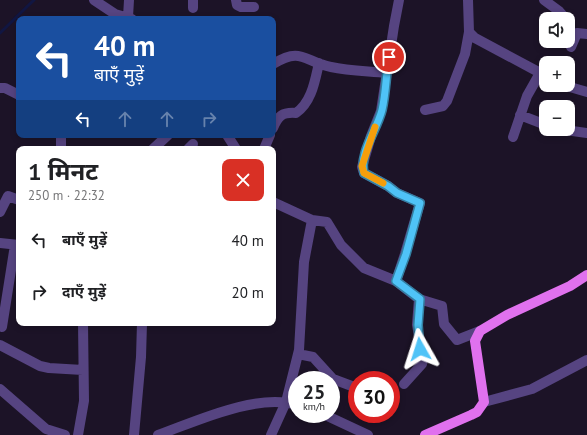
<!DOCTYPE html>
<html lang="hi">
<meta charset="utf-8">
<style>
:root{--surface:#fff;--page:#f2f2f2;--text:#202124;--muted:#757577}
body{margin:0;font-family:"PT Sans","Noto Sans Devanagari",sans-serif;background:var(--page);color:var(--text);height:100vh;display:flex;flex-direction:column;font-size:15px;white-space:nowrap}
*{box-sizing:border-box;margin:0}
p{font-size:13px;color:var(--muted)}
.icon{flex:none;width:22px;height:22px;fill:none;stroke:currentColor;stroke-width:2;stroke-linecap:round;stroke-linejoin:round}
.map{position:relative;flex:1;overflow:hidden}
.drawer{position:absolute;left:16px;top:146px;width:260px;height:180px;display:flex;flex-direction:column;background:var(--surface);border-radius:8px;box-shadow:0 2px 6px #0003}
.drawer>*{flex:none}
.hud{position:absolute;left:16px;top:16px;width:260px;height:122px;border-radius:8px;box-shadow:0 2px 6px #0003;background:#1a4fa0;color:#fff;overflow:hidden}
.fabs{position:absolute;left:539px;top:12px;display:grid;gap:8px}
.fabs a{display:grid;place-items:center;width:36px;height:36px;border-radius:8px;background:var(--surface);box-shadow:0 2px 6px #0003;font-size:20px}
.speed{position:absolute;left:288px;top:371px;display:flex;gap:8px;font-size:20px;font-weight:700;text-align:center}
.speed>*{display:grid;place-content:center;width:52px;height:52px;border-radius:50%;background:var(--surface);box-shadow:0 2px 6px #0003;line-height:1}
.speed small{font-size:10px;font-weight:400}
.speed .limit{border:6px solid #d22;background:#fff;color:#111}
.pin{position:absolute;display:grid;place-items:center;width:34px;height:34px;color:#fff;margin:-17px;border:2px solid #fff;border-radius:50%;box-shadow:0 1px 4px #0007}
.me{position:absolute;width:44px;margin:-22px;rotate:354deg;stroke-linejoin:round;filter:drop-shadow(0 0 3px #0008)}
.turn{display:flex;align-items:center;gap:14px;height:84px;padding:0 12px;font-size:18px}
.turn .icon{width:52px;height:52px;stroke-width:2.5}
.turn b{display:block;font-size:28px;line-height:34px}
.lanes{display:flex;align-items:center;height:38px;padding:0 12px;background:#0003;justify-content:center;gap:20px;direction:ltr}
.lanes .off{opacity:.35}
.round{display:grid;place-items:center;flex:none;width:42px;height:42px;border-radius:8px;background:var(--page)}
.headline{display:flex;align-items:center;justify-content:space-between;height:68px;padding:0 12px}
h1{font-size:24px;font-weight:700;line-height:30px}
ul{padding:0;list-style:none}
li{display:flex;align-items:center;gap:12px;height:52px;padding:0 12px}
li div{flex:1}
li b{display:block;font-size:15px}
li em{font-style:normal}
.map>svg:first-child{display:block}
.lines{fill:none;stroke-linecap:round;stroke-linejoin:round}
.stream{stroke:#111642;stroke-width:3}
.minor{stroke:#564481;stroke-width:10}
.major{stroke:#e071ee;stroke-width:10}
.route-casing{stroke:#337fa1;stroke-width:10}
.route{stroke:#4fc3f7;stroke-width:7}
.slow{stroke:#f59e0b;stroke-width:7}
</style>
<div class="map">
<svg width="587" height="435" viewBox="0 0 587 435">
<rect width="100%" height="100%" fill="#1c1327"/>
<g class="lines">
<!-- stream -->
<path class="stream" d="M0 33 34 0"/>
<!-- minor -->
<path class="minor" d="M94 0 115 14 132 19
M193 0V8
M236 0 237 5 241 7H254
M468 0 469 32 475 38 546 76
M544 0 559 11 566 19
M128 17 129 0
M571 47 577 33 587 34
M273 64C302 46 304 62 331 67 349 71 368 71 387 73
M563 85 587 92
M0 88H5L19 95
M425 110 443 106 447 101 465 54 469 32
M520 115 546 125
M273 128C278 116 282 112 296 113 312 102 315 80 319 63
M558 129 587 133
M227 135 236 149
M513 137 527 96 540 73
M61 149V135
M153 149 168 135
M188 149 193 144
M264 149 270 135
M0 212 8 196 19 200
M312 220 327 222 341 245 364 268 396 281 405 254 420 203 397 193 388 186 364 173 362 167 371 136 381 111 394 26 399 0
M0 243 19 245
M396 281 419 299 442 306 444 324 457 340 480 331
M2 327 15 245
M0 345 40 366 49 368 83 370
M298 354 313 357 333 379 357 388
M381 380 383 379
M404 384 422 364 423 359 417 325 419 299
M0 389 46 429 65 435
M484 402 532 389 587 360
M323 414 368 435
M78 435 84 401 83 323
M134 435 141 357 142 323
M158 435C197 421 256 393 297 405
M271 435 286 402 299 350 304 262 312 220 273 202"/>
<!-- major -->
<path class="major" d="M425 435 471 415 477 412 484 402 475 341 480 331 507 315 570 286 587 275"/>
</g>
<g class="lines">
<defs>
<path id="route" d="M389 57C386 74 386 93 382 110 377 130 359 152 364 173L388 186 397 193 420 203 406 254 396 281 420 299 418 325 420 349"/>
</defs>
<!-- route casing -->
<use href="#route" class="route-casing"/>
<!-- route -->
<use href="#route" class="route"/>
<!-- slow -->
<path class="slow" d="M375 127 362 166 364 173 383 183"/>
</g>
</svg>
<div class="fabs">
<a><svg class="icon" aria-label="sound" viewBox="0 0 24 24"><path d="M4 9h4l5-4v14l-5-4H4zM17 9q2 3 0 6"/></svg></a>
<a>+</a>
<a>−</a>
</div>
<div class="speed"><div>25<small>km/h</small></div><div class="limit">30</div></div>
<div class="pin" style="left:389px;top:57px;background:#d93025"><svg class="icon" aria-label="arrive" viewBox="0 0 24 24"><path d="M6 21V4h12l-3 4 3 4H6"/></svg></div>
<svg class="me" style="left:420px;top:349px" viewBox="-20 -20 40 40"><path d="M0-17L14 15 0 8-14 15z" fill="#4fc3f7" stroke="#fff" stroke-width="4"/></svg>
<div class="hud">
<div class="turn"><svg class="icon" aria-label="left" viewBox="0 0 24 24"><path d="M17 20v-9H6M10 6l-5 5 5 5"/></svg><div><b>40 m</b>बाएँ मुड़ें</div></div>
<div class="lanes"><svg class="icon" aria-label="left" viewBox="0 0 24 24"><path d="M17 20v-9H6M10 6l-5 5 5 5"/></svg><svg class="icon off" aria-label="ahead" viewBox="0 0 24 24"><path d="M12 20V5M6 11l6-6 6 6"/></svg><svg class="icon off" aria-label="ahead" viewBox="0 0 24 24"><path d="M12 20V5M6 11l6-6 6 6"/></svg><svg class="icon off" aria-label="right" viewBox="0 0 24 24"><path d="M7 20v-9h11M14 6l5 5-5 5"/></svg></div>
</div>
<section class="drawer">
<div class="headline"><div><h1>1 मिनट</h1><p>250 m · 22:32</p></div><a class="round" style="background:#d93025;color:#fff"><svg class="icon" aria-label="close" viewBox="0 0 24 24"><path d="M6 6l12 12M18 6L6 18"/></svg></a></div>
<ul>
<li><svg class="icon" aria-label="left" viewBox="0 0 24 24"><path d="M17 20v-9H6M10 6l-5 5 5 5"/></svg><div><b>बाएँ मुड़ें</b></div><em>40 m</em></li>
<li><svg class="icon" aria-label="right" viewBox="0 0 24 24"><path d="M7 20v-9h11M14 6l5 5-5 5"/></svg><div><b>दाएँ मुड़ें</b></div><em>20 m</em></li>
</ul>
</section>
</div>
